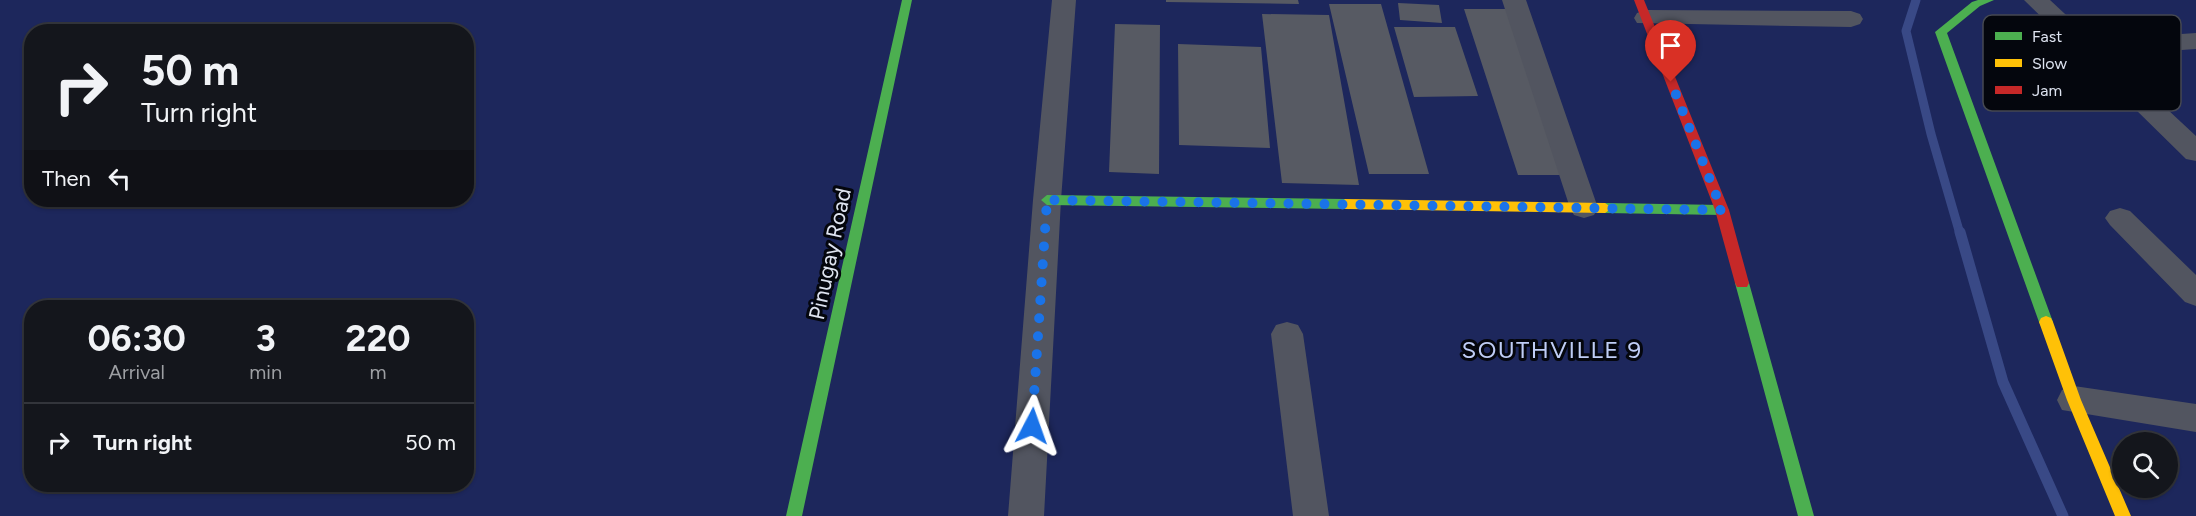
<!DOCTYPE html>
<style>
:root{--surface:#14161c;--page:#1d1f25;--text:#f1f3f6;--muted:#9d9fa3;--line:#33353b}
body{margin:0;font-family:Figtree,sans-serif;background:var(--page);color:var(--text);height:100vh;display:flex;flex-direction:column;font-size:22px;white-space:nowrap}
*{box-sizing:border-box;margin:0}
p{font-size:20px;color:var(--muted)}
.icon{flex:none;width:33px;height:33px;fill:none;stroke:currentColor;stroke-width:2;stroke-linecap:round;stroke-linejoin:round}
.map{position:relative;flex:1;overflow:hidden}
.sheet{position:absolute;left:24px;top:300px;width:450px;height:192px;display:flex;flex-direction:column;background:var(--surface);border-radius:24px;box-shadow:0 2px 4px #0004,0 0 0 2px var(--line)}
.sheet>*{flex:none}
.hud{position:absolute;left:24px;top:24px;width:450px;height:183px;border-radius:24px;box-shadow:0 2px 4px #0004,0 0 0 2px var(--line);background:#14161c;color:var(--text);overflow:hidden}
.fabs{position:absolute;left:2112px;top:432px;display:grid;gap:12px}
.fabs a{display:grid;place-items:center;width:66px;height:66px;border-radius:50%;background:var(--surface);box-shadow:0 2px 4px #0004,0 0 0 2px var(--line);font-size:30px}
.pin{position:absolute;display:grid;place-items:center;width:51px;height:51px;color:#fff;margin:-62px -26px;border-radius:50% 50% 50% 0;rotate:-45deg;box-shadow:0 0 6px #0007}
.pin .icon{rotate:45deg}
.me{position:absolute;width:66px;margin:-33px;rotate:4deg;stroke-linejoin:round;filter:drop-shadow(0 0 4px #0008)}
.turn{display:flex;align-items:center;gap:21px;height:126px;padding:0 18px;font-size:27px}
.turn .icon{width:78px;height:78px;stroke-width:2.5}
.turn b{display:block;font-size:42px;line-height:51px}
.then{display:flex;align-items:center;height:57px;padding:0 18px;background:#0003;gap:12px;font-size:22px}
.eta{display:flex;justify-content:space-evenly;align-items:center;height:102px;text-align:center}
.eta b{font-size:36px;font-weight:700;line-height:42px}
ul{padding:0;list-style:none}
li{display:flex;align-items:center;gap:18px;height:78px;padding:0 18px;border-top:2px solid var(--line)}
li div{flex:1}
li b{display:block;font-size:22px}
li em{font-style:normal}
.map>svg:first-child{display:block}
.green{fill:#1d275c;fill-rule:evenodd}
.lines{fill:none;stroke-linecap:round;stroke-linejoin:round}
.stream-far1{stroke:#394986;stroke-width:9}
.stream{stroke:#394986;stroke-width:11}
.building{fill:#575a63}
.street{fill:#525560;fill-rule:evenodd}
.fast{fill:#4caf50;fill-rule:evenodd}
.slow{fill:#ffc107;fill-rule:evenodd}
.jam{fill:#c62828;fill-rule:evenodd}
.route{stroke:#1a73e8;stroke-width:10;stroke-dasharray:0 18}
.labels{text-anchor:middle;dominant-baseline:central;stroke-width:6;stroke-linejoin:round;paint-order:stroke}
.street-label{font-size:22px;fill:#dee3f0;stroke:#04060d}
.neighbourhood-label{font-size:24px;letter-spacing:1.5px;fill:#bfcdf6;stroke:#04060d}
.key{fill:#04060d;stroke:#454851;stroke-width:1.5}
.key-label{font-size:16px;fill:#dee3f0}
</style>
<div class="map">
<svg width="2196" height="516" viewBox="0 0 2196 516">
<rect width="100%" height="100%" fill="#1a1d26"/>
<!-- green -->
<path class="green" d="M0 0H2196V516H0ZM32 32H466V200H32ZM32 308H466V484H32ZM2122 442H2168V488H2122Z"/>
<g class="lines">
<!-- stream-far1 -->
<path class="stream-far1" d="M1916 0 1906 31 1931 134 1960 234"/>
<!-- stream -->
<path class="stream" d="M1960 232 2003 382 2063 516"/>
</g>
<!-- building -->
<path class="building" d="M1166 0H1298L1299 4 1166 2Z
M1398 3 1439 5 1442 23 1400 20Z
M1329 4H1381L1429 174H1369Z
M1464 9H1508L1568 175H1518Z
M1262 14 1329 15 1359 185 1282 183Z
M1115 24 1160 25 1159 174 1109 172Z
M1394 27H1455L1478 96 1414 97Z
M1178 44 1261 47 1270 148 1179 145Z"/>
<g class="lines">
<!-- street -->
<path class="street" d="M1052 0H1076L1061 200 1044 516H1008L1033 200Z
M1502 0H1526L1598 208 1594 215 1584 218 1574 215 1570 208Z
M2024 0H2050L2093 40 2196 33V49L2109 55 2196 136V161L2186 159Z
M1646 10 1851 11 1860 14 1863 19 1860 24 1851 27 1637 23 1634 18 1637 13Z
M2120 208 2130 211 2196 275V306L2185 302 2110 225 2105 218 2110 211Z
M1287 322 1298 325 1303 334 1329 516H1293L1271 334 1276 325Z
M2074 386 2196 404V432L2062 410 2057 400 2062 390Z"/>
<!-- fast -->
<path class="fast" d="M902 0H912L802 516H786Z
M1978 0H1994L1980 6 1947 33 2053 322 2051 326H2041L2039 322 1935 32 1972 2Z
M1047 195 1345 199 1351 204 1345 209 1047 205 1041 200Z
M1605 203 1722 205 1729 210 1722 215 1605 213 1598 208Z
M1742 278 1747 279 1749 283 1814 516H1798L1735 283 1737 279Z"/>
<!-- slow -->
<path class="slow" d="M1345 199 1605 203 1612 208 1605 213 1345 209 1339 204Z
M2046 316 2051 318 2053 322 2081 400 2131 516H2115L2067 400 2039 322 2041 318Z"/>
<!-- jam -->
<path class="jam" d="M1634 0H1644L1729 210 1749 283 1747 287H1737L1735 283 1715 210Z"/>
</g>
<g class="lines">
<!-- route -->
<path class="route" d="M1032 426 1047 200 1722 210 1671 82"/>
</g>
<g class="labels">
<!-- street labels -->
<g class="street-label">
<text transform="translate(830 254) rotate(-78)">Pinugay Road</text>
</g>
<!-- neighbourhood labels -->
<g class="neighbourhood-label">
<text x="1552" y="349">SOUTHVILLE 9</text>
</g>
</g>
<!-- legend -->
<rect x="1983" y="15" width="198" height="96" rx="9" class="key"/>
<rect x="1995" y="32" width="27" height="8" fill="#4caf50"/>
<rect x="1995" y="59" width="27" height="8" fill="#ffc107"/>
<rect x="1995" y="86" width="27" height="8" fill="#c62828"/>
<g class="key-label">
<text x="2032" y="42">Fast</text>
<text x="2032" y="69">Slow</text>
<text x="2032" y="96">Jam</text>
</g>
</svg>
<div class="fabs">
<a><svg class="icon" aria-label="search" viewBox="0 0 24 24"><circle cx="10" cy="10" r="6"/><path d="M15 15l6 6"/></svg></a>
</div>
<div class="pin" style="left:1671px;top:82px;background:#d93025"><svg class="icon" aria-label="arrive" viewBox="0 0 24 24"><path d="M6 21V4h12l-3 4 3 4H6"/></svg></div>
<svg class="me" style="left:1032px;top:426px" viewBox="-20 -20 40 40"><path d="M0-17L14 15 0 8-14 15z" fill="#1a73e8" stroke="#fff" stroke-width="4"/></svg>
<div class="hud">
<div class="turn"><svg class="icon" aria-label="right" viewBox="0 0 24 24"><path d="M7 20v-9h11M14 6l5 5-5 5"/></svg><div><b>50 m</b>Turn right</div></div>
<div class="then">Then<svg class="icon" aria-label="left" viewBox="0 0 24 24"><path d="M17 20v-9H6M10 6l-5 5 5 5"/></svg></div>
</div>
<section class="sheet">
<div class="eta">
<div><b>06:30</b><p>Arrival</p></div>
<div><b>3</b><p>min</p></div>
<div><b>220</b><p>m</p></div>
</div>
<ul>
<li><svg class="icon" aria-label="right" viewBox="0 0 24 24"><path d="M7 20v-9h11M14 6l5 5-5 5"/></svg><div><b>Turn right</b></div><em>50 m</em></li>
</ul>
</section>
</div>
